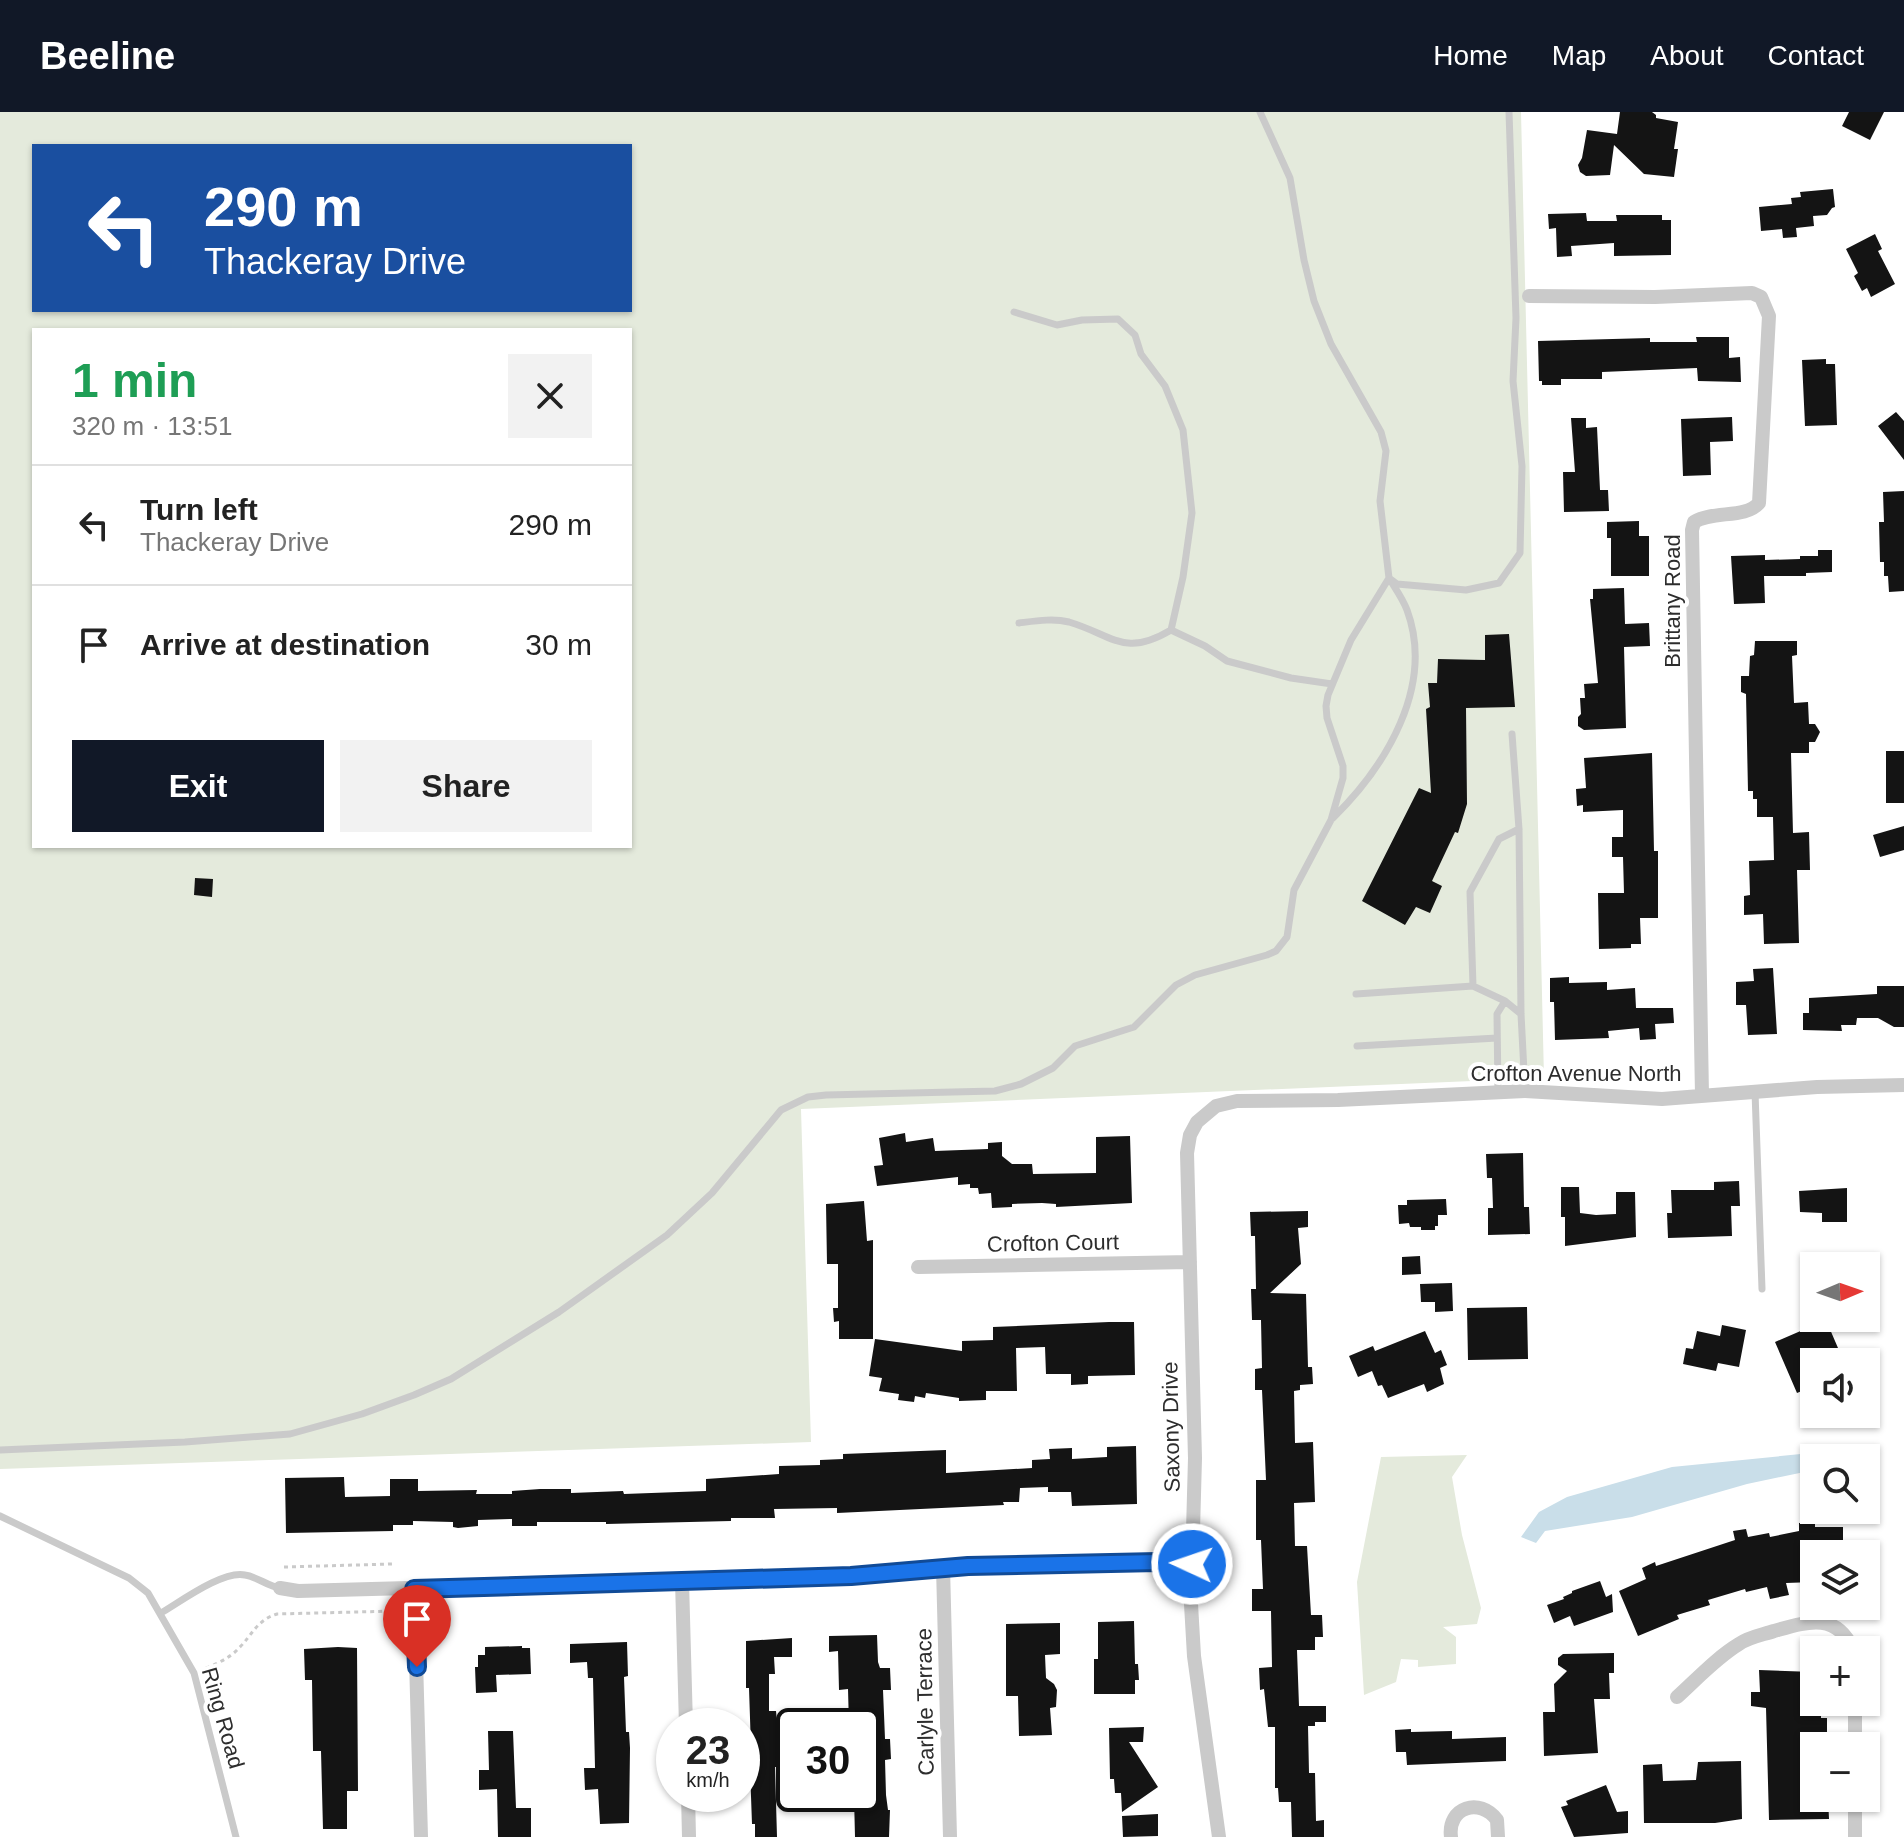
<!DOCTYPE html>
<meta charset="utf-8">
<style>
:root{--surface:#fff;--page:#f2f2f2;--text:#222;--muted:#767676;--line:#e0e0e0;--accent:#111827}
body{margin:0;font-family:Helvetica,sans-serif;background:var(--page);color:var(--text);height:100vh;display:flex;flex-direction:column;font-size:30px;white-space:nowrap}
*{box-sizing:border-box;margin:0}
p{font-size:26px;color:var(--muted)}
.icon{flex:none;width:44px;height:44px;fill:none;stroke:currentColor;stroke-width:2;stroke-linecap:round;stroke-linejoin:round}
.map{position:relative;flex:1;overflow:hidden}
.sheet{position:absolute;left:32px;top:216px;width:600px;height:520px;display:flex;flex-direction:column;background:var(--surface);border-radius:0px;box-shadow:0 2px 6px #0004}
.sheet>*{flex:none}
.banner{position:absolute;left:32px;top:32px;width:600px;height:168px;border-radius:0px;box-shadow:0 2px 6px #0004;background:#1a4fa0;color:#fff;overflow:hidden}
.needle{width:52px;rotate:88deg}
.buttons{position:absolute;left:1800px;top:1140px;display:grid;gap:16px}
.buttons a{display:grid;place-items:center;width:80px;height:80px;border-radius:0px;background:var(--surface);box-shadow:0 2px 6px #0004;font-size:40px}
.speed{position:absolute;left:656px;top:1596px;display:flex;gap:16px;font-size:40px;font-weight:700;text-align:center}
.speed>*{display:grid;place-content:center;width:104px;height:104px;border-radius:50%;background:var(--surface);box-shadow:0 2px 6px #0004;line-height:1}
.speed small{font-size:20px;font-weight:400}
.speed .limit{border:4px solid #111;border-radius:12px;background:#fff;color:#111}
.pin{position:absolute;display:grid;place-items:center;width:68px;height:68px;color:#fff;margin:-82px -34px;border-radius:50% 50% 50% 0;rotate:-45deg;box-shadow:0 0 8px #0007}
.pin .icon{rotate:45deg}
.me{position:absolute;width:88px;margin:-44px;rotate:273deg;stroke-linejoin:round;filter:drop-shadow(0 0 6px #0008)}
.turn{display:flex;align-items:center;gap:28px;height:168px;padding:0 40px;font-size:36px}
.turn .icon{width:104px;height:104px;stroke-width:2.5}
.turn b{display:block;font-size:56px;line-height:68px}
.round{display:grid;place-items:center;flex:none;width:84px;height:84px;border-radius:0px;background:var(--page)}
.head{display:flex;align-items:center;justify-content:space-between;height:136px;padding:0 40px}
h1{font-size:48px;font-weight:600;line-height:60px;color:#1e9e55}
.button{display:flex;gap:16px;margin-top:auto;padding:16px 40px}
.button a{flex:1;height:92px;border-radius:0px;background:var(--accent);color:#fff;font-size:32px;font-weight:600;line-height:92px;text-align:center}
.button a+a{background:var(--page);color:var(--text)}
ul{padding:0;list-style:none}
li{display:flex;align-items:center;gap:24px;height:120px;padding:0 40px;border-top:2px solid var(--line)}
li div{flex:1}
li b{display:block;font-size:30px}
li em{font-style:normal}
header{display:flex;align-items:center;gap:48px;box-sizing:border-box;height:112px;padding:0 40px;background:var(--accent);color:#fff}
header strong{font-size:38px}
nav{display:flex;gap:44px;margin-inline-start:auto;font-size:28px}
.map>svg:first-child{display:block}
.green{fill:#e4eadc;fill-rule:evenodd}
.water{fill:#c9dee9}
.building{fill:#141414}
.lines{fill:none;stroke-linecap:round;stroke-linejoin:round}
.path{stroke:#cacaca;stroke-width:3;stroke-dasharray:4 4;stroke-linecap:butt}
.service{stroke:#cacaca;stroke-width:7}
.minor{stroke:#cacaca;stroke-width:14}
.route-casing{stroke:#114b97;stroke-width:20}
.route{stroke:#1a73e8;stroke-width:14}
.labels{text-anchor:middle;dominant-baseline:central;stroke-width:8;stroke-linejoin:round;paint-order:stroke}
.street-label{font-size:22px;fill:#2d2d2d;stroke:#fff}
</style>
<header>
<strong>Beeline</strong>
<nav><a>Home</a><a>Map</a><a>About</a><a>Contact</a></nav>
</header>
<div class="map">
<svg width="1904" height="1725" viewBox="0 0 1904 1725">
<rect width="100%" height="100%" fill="#fff"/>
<!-- green -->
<path class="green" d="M0 0H1521L1544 966 801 997 811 1330 0 1357ZM34 34H630V198H34ZM34 218H630V734H34Z
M1467 1343 1452 1365 1462 1423 1481 1496 1477 1512 1443 1515 1456 1525V1552L1418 1555V1548L1401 1547 1396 1570 1364 1583 1357 1470 1381 1345Z"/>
<!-- water -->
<path class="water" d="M1831 1339 1834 1346H1814V1358L1747 1372 1632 1405 1545 1419 1536 1431 1521 1425 1539 1400 1567 1385 1672 1355Z"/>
<!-- building -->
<path class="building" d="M1620 0H1652L1656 3V6L1678 10 1674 37H1678L1674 65 1644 62 1614 33 1610 63 1586 64 1580 60 1578 53 1582 46 1587 18 1617 22Z
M1849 0H1884L1870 28 1842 14Z
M1833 77 1835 95 1832 96 1827 103 1813 104 1814 114 1796 116 1797 125 1783 126 1782 117 1761 119 1759 95 1792 92 1791 86 1801 85 1800 80Z
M1586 101 1587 109H1617L1616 103H1662V108H1671V143L1614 144V131L1571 134 1572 144 1557 145 1556 116 1549 117 1548 102Z
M1875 122 1882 137 1878 139 1895 172 1871 185 1867 176 1862 179 1854 164 1858 161 1846 137Z
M1696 225H1729V246L1740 245 1741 270 1698 269 1697 256 1602 260V267H1561V273H1542V269H1539L1538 229 1650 226V230H1697Z
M1826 247V252H1835L1837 313 1805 314 1802 248Z
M1896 300 1904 309V348L1878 314Z
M1732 305 1733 329 1710 330 1711 363 1683 364 1681 307Z
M1571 306H1586V316L1597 315 1600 378H1608L1609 399 1564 400 1563 360H1575Z
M1904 379V479L1889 480 1888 464H1884V450H1880L1879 410H1884L1883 380Z
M1639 409V424H1649V464H1611V426H1607V410Z
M1818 438H1832V460L1806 461V464H1764L1765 491 1734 492 1731 444 1765 443V448L1800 447V444H1818Z
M1624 476 1625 512 1649 511 1650 534 1624 535 1626 616 1584 618 1578 614V605L1581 602 1580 586H1585L1584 572 1598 571 1590 487H1593V477Z
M1509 522 1515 595 1466 596 1467 692 1458 721 1455 720 1432 769 1442 774 1430 801 1416 795 1405 813 1362 789 1419 676 1431 681 1426 597 1430 595 1428 571H1437L1438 547 1485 548V523Z
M1755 529H1797V543L1792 544 1794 591 1808 590 1809 612H1815L1820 620 1815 630H1809V641H1791L1793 721 1809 720 1810 758H1797L1799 831 1764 832 1763 802 1744 803V784L1750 783 1749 749 1774 748 1773 705H1757V687H1753V679H1748L1746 582 1741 580V564H1749L1750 544 1754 543Z
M1886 639H1904V691H1886Z
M1652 641 1654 739H1658V806H1640L1641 832H1631V836L1599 837 1598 781H1624L1623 745H1612V725H1623V698L1583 700V693L1577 694 1576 677 1586 676 1584 646Z
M1904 714V738L1880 745 1873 723Z
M195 766 213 767 212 785 194 783Z
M1773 856 1777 922 1748 923 1746 893H1736V870L1754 869 1753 857Z
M1569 865V871L1607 870V878L1635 876 1636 896H1673L1674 911 1655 912 1656 927 1640 928 1639 916 1608 919 1609 926 1555 928 1554 890H1550V866Z
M1877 874H1904V915H1894L1878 906H1857L1856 913H1841L1842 919 1803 918V901H1809V886L1877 882Z
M905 1021 906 1030 933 1026 935 1039 988 1037V1031L1002 1030V1044L1012 1052H1032L1033 1062 1096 1061V1025L1130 1024 1132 1091 1056 1095V1092L1042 1091 1012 1092V1095L992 1096 991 1081 979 1082 978 1076H970V1072L958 1073V1065L877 1074 874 1054 883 1053 879 1026Z
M1523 1041 1524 1095H1529L1530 1122 1488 1123V1096H1493L1492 1066H1487L1486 1042Z
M1739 1069 1740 1094H1731L1732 1124 1668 1126 1667 1101H1672L1671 1078H1714V1070Z
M1561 1075H1579L1580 1101 1596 1103 1616 1102V1080H1635L1636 1125 1565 1134V1105H1561Z
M1847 1076V1110H1822V1101L1800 1100 1799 1079Z
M1446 1087 1447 1103H1438V1114H1435V1118H1421V1115H1410L1409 1111 1399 1112 1398 1093H1407V1088Z
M864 1089 867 1129 873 1128V1227H839V1209L834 1210 833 1196H838V1152H827L826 1092Z
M1308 1099V1115L1298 1116 1301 1152 1270 1181 1306 1182 1308 1255H1312L1313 1272 1300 1273V1278L1294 1279 1295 1331 1313 1330 1315 1390 1294 1391 1295 1434H1307L1311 1503H1322L1323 1525H1315V1538H1297L1299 1594H1326V1610H1315V1614H1308L1309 1661H1315L1316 1709 1324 1708V1725H1292L1291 1690H1279L1278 1676H1275V1615H1268L1264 1577 1260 1578 1259 1556 1272 1555 1271 1499H1252V1477H1263L1261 1428H1256V1368H1266L1262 1278H1255V1257L1262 1256 1261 1208H1252L1251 1177H1256L1255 1124H1251L1250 1100Z
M1420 1144 1421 1162 1402 1163V1145Z
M1452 1171 1453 1199 1435 1200V1190H1421L1420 1172Z
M1527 1195 1528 1247 1468 1248 1467 1196Z
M1826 1208 1844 1250H1814V1274L1797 1281 1775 1230Z
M1109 1210H1134L1135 1263 1088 1264V1272L1071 1273V1262H1046L1045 1235 1016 1236 1017 1279H986V1288L959 1289V1286L926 1281 925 1286 915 1284 914 1290 898 1288 899 1282 879 1279 882 1266 869 1264 875 1227 962 1239V1229L993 1228V1215Z
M1722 1213 1746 1218 1739 1255 1718 1251 1716 1259 1683 1252 1686 1236 1693 1237 1697 1219 1720 1224Z
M1425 1219 1435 1241 1441 1238 1447 1253 1440 1256 1444 1272 1427 1280 1424 1272 1388 1286 1382 1273 1378 1274 1372 1259 1358 1265 1349 1244 1373 1234 1375 1239Z
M1136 1334 1137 1392 1072 1394 1071 1380H1048V1375L1020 1376 1019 1390H1003L1004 1393 837 1401V1396L774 1397 775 1406H731V1409L606 1412V1410H537V1414H512V1407L478 1408V1414L458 1416 453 1415V1410L413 1409V1413H393V1419L286 1421 285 1366 344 1365 345 1385 390 1384V1367H418V1379L477 1378 476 1382H512V1379L540 1377H571V1381L623 1379 624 1382 706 1379V1367L779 1362V1354L820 1353V1348L843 1347V1342L946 1338V1361L1032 1356V1348L1050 1347 1049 1337 1072 1336V1347L1107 1345V1335Z
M1815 1410V1415H1843V1442H1814V1470L1786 1471 1789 1483 1770 1487 1767 1475 1746 1480 1745 1477 1708 1488 1710 1493 1677 1503 1679 1507 1638 1524 1619 1479 1646 1467 1642 1456 1655 1450 1656 1454 1735 1428 1733 1419 1746 1417 1748 1425 1769 1421 1770 1425 1799 1419V1411Z
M1600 1469 1606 1485 1612 1482 1613 1500 1574 1514 1570 1504 1554 1511 1547 1493 1564 1487 1563 1485 1572 1481V1479Z
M1134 1509 1135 1552H1138L1139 1568H1135V1582H1094V1547H1098V1510Z
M1060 1511V1542L1045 1543 1046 1566 1054 1572 1057 1578 1056 1595 1050 1596 1052 1623 1019 1624 1018 1584H1006V1512Z
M877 1523 878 1550 880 1556H890L891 1578H883L885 1627H890L891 1647 885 1648 886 1683 888 1698H890L889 1725H855L854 1685 862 1684V1666H865L862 1614H849L848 1577 839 1578 838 1539 829 1540V1524Z
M792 1526V1545H774L775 1562H769V1599H776L777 1609 794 1608V1655H775L777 1725H755V1712H752L750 1656H748L747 1637 751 1636 749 1576H746V1529Z
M627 1530 628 1564 624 1565 626 1620H629L630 1636 629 1711 600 1712 598 1677 585 1678 584 1656H595L593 1566H588L587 1550 570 1551V1532Z
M522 1534V1536H530L531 1562 496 1563 497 1580 476 1581 475 1555H478V1543H485V1535Z
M338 1535 357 1536 358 1679H347V1717H323L321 1639H313L312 1568H305L304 1537Z
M1614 1541V1561H1609L1610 1587H1594L1598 1641 1544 1644 1543 1600H1555L1554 1572 1567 1559 1558 1553V1546L1563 1542Z
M1759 1558 1814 1560V1590H1821V1606H1827V1626H1816V1634H1814V1686H1828L1829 1707 1769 1708 1766 1596 1751 1594V1580H1760Z
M1144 1615 1143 1630H1129L1158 1675 1122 1700 1121 1681H1115L1114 1667H1110L1109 1616Z
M1411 1617V1620L1452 1619V1627L1506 1625V1649L1407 1653 1406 1640H1396L1395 1618Z
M488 1619H513L516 1696H531V1725H498L497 1677 479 1678V1658H489Z
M1741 1649 1742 1707 1715 1711H1644L1643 1653 1662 1652 1663 1669 1696 1668 1698 1650Z
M1606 1673 1617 1700 1628 1699V1721L1574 1725 1561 1695 1568 1693 1566 1689Z
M1158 1702V1724L1123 1725 1122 1704Z"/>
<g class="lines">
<!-- path -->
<path class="path" d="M284 1455 392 1452
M431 1498H439V1490
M206 1556C217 1552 231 1545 239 1536 253 1522 257 1508 277 1502L397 1499"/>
<!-- service -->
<path class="service" d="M1014 200 1057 213 1082 208 1118 207 1135 223 1141 242 1165 274 1183 318 1192 401 1183 465 1171 518 1205 534 1227 549 1291 566 1332 572
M1019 511C1035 509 1053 506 1069 510 1113 523 1124 546 1171 518
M1512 622 1519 717 1521 902 1525 979
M1333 706C1386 654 1435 574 1407 498 1403 487 1395 476 1389 466L1397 472 1466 478 1499 471 1520 441 1522 354 1513 269 1516 206 1509 0
M1473 874 1470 780 1499 727 1519 717
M1356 882 1473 874 1505 889 1521 902
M1357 934 1497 926
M1755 980 1762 1177
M1498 981 1497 902 1505 889
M0 1338 185 1330 290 1322 362 1302 414 1283 451 1267 559 1200 667 1123 712 1081 781 998 808 985 826 983 995 979 1021 972 1053 956 1075 934 1134 915 1176 873 1195 863 1267 843 1276 839 1287 825 1294 778 1331 708 1343 666V654L1327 606 1326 594 1328 583 1351 528 1389 466 1380 389 1386 339 1381 320 1331 232 1314 189 1304 148 1290 66 1260 0
M0 1404 129 1466 148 1481 194 1561 236 1725
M161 1501C180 1490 223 1458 245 1463 258 1465 267 1474 280 1476"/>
<!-- minor -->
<path class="minor" d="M1529 184 1655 185 1752 181 1761 185 1769 204 1759 391C1745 407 1714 398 1694 410L1692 418 1702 983
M918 1155 1190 1150
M943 1455 950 1725
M682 1469 686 1614
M280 1476 298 1479 851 1464 968 1454 1158 1450 1192 1452
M414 1477 421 1725
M1677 1585C1697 1567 1716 1546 1739 1532 1749 1525 1762 1523 1774 1519 1806 1510 1837 1499 1853 1538
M1855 1590V1634
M688 1682 689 1725
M1219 1725 1194 1544 1191 1492 1195 1346 1187 1041 1190 1023 1197 1010 1216 994 1237 989 1338 988 1525 979 1662 987 1817 975 1904 973
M1451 1725C1447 1695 1480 1685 1497 1708L1498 1725
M1855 1725V1686"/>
</g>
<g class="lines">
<defs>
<path id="route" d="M417 1555 414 1477 851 1464 968 1454 1158 1450 1192 1452"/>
</defs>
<!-- route casing -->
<use href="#route" class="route-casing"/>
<!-- route -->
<use href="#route" class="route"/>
</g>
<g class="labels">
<!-- street labels -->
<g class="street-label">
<text transform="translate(1672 489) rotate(-90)">Brittany Road</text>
<text x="1576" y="961">Crofton Avenue North</text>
<text transform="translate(1053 1131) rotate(-1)">Crofton Court</text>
<text transform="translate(1171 1315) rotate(-91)">Saxony Drive</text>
<text transform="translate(925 1590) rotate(-91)">Carlyle Terrace</text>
<text transform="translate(223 1606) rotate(74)">Ring Road</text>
</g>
</g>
</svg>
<div class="buttons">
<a><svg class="needle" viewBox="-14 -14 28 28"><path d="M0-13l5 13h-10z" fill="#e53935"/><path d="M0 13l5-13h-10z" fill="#767676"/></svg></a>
<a><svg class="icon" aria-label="sound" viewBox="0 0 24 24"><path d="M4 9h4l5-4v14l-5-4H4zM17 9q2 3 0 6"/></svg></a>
<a><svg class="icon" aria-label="search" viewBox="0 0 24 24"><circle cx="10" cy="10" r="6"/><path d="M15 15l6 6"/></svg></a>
<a><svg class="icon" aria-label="layers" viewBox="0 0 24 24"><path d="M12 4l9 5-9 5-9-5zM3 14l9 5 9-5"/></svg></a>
<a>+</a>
<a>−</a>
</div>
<div class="speed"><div>23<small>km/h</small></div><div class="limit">30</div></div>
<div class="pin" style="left:417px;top:1555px;background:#d93025"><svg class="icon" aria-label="arrive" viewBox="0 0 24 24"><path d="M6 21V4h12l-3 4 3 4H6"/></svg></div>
<svg class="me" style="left:1192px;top:1452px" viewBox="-20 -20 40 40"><circle r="17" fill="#1a73e8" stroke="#fff" stroke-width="3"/><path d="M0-11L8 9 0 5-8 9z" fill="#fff"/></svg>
<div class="banner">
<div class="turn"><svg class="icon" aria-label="left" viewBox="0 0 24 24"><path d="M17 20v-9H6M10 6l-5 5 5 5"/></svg><div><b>290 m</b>Thackeray Drive</div></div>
</div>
<section class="sheet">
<div class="head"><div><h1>1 min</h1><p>320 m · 13:51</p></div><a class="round"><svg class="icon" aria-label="close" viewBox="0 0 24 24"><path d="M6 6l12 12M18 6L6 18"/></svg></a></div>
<ul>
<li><svg class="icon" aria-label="left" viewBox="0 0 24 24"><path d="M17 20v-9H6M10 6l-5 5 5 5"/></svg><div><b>Turn left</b><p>Thackeray Drive</p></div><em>290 m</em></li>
<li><svg class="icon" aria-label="arrive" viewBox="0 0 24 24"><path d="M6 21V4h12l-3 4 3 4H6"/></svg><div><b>Arrive at destination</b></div><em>30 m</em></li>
</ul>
<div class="button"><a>Exit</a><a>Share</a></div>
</section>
</div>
